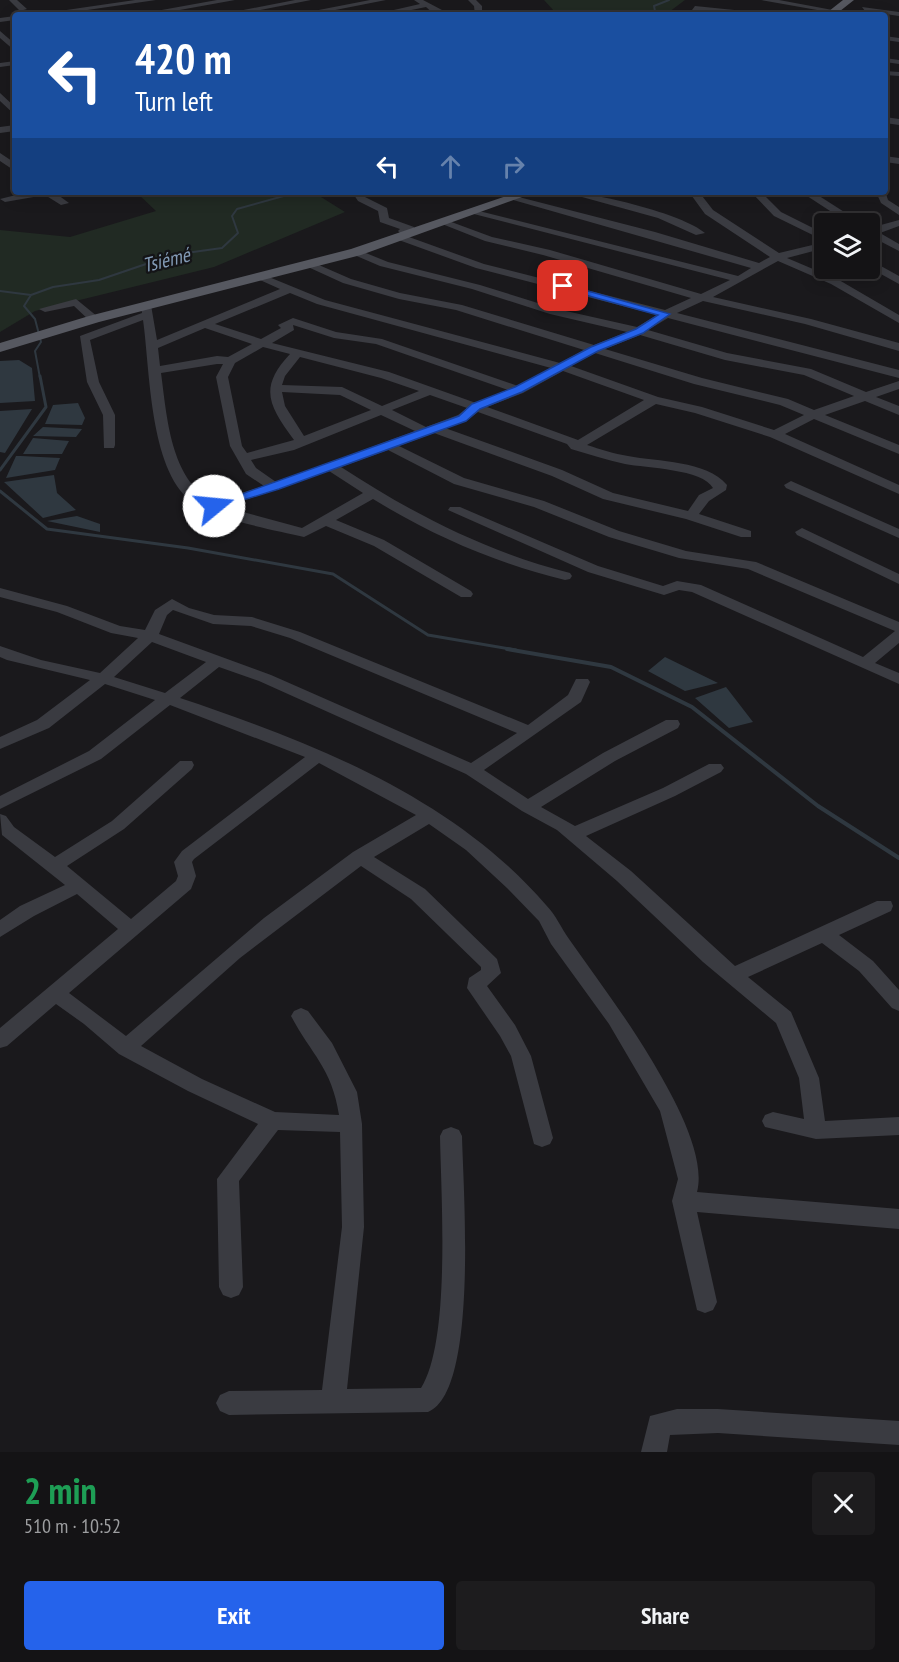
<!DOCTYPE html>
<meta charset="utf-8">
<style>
:root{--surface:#141315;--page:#1d1c1e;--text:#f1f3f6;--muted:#9d9ea0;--line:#333234;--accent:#2563eb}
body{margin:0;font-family:"PT Sans Narrow",sans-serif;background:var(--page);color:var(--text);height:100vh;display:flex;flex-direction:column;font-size:22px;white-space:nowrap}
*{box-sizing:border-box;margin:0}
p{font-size:20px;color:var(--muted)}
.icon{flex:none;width:33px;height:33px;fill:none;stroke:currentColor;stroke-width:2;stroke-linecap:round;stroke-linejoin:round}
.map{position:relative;height:1452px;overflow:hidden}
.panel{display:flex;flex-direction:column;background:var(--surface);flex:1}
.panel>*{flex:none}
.guide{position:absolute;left:12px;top:12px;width:876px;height:183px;border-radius:6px;box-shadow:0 3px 15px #0003,0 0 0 2px var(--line);background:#1a4fa0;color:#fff;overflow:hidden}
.controls{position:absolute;left:814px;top:213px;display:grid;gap:12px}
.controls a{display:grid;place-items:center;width:66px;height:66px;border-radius:6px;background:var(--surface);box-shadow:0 3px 15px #0003,0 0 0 2px var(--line);font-size:30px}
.pin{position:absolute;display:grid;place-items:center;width:51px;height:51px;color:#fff;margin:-26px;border-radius:12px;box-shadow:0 3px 9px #0006}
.me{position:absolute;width:66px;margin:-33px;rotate:73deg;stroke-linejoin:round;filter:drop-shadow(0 0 4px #0008)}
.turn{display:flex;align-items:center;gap:21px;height:126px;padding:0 24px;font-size:27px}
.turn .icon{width:78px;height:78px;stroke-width:2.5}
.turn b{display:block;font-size:42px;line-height:51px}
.lanes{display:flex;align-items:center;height:57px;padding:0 24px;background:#0003;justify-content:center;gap:30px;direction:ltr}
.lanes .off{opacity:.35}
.round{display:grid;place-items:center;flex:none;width:63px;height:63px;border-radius:6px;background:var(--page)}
.headline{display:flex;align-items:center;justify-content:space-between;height:102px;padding:0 24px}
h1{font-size:36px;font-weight:700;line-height:45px;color:#1e9e55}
.action{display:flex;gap:12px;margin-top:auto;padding:12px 24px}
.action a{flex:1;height:69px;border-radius:6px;background:var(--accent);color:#fff;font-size:24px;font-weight:700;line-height:69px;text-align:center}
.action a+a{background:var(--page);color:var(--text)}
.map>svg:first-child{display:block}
.green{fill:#212a23}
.water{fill:#2f3840}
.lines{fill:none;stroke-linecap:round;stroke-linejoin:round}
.stream-far2{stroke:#2f3840;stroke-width:2}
.stream-far1{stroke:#2f3840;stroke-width:3}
.stream{stroke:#2f3840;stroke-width:4}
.minor{fill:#3a3b41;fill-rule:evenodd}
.major{fill:#565860;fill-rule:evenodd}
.route{fill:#2563eb;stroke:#184099;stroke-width:1.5}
.labels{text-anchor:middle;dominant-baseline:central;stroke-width:4.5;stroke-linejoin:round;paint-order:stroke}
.far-water-label{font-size:20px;font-style:italic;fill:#839bb6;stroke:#141417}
</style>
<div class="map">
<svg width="899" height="1452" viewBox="0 0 899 1452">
<rect width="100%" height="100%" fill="#1a191c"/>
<!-- green -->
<path class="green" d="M544 0H685L665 15H547L554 11Z
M136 192H313L345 212 214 267 35 311 0 332V230L70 237 156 211Z"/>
<!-- water -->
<path class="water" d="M19 360 32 368 35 401 0 403V361Z
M78 403 85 418 82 425 45 424 53 405Z
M32 409 5 453 0 452V411Z
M43 427 82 429 76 437 33 436Z
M33 438 69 441 62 454H23Z
M16 456H21L60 458 55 470 6 478Z
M54 475 57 493 76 510 43 518 4 482Z
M77 516 100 524V532L47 521Z
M665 657 718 683 685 691 648 671Z
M726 687 753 722 729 728 695 698Z"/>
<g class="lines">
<!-- stream-far2 -->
<path class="stream-far2" d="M647 15 655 11 654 6 669 0
M0 291 31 295 53 287 99 280 146 264 181 260 186 253 222 248 238 233 232 216 237 209 298 192
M31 295 24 306 35 319 41 342 35 351 40 378"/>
<!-- stream-far1 -->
<path class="stream-far1" d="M0 470 46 407 40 376
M0 491 47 529 188 548 333 574 428 635 516 650"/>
<!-- stream -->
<path class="stream" d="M507 649 611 667 692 707 818 806 899 858"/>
<!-- minor -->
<path class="minor" d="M9 0H17L27 9 20 11Z
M135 0H156L53 15H32Z
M217 0H235L152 15H134Z
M295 0H311L235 15H218Z
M370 0H386L310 15H293Z
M414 0H423L442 10 443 15H435L426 7 387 15H372L420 4Z
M468 0H476L482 6V12L489 15H475L474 6Z
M761 0H779L838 11 834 13Z
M695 6 764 13 768 15 692 10Z
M862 7 899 12V16L865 11Z
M15 16V20L0 22V18Z
M0 31 15 44V51L0 38Z
M885 36 899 38V42L885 40Z
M885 58 899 60V64L885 62Z
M15 61V65L0 67V63Z
M885 71 899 72V76L885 75Z
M0 93 15 107V115L0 101Z
M885 117 899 119V125L885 123Z
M15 125V131L0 133V127Z
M0 153 15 163V171L0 161Z
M885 156 899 158V164L885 162Z
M885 191 888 200 899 207V215L881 203 876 192Z
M28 192H54L69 203 61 205 45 195 5 202 0 199Z
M352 192H362L365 197 387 208 389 218 414 227 413 234 409 237 484 264 665 310 691 298 543 255 485 241 437 222 446 220 492 237 550 250 701 294 730 280 466 212 471 209 738 276 751 268 506 198 511 195 655 232 759 263 770 257 705 214 689 192H699L713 210 779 253 825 242V248L787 258 839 280 899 315V323L831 284 778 261 713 297 811 319 899 343V351L805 324 703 301 677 313 899 370V378L668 318 648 330 727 353 811 369 866 392 899 381V389L876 397 899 406V415L865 401 825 415 899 445V454L814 419 785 434 899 485V494L770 437 695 413 656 404 587 445C600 449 614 454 628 456 658 462 706 460 727 485L726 490 709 501 699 514 751 531V537H741L686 519 603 499 552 476 434 433 399 446 464 478 544 501 619 531 686 551 756 562 899 622V643L875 663 899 673V684L692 592 679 590 664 595 588 572 448 510 450 507H460L598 566 663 586 677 581 701 585 863 657 895 631 748 569 679 558 609 537 534 507 454 484 388 450 341 467C413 514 487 552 570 573L572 576 570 579 565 580C496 563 433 536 373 499L336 520 384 540 471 591 473 594 471 597H461L374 546 326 526 304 537C272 529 218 521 191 501 149 469 150 368 143 320L90 340 99 382 115 415V445L114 448H104L103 415 87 382 80 336 142 313 141 307 147 304 151 305 157 340 280 289 260 280V276L264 275 325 300 560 363 584 350 456 310 399 299 343 283 308 267 307 265 312 262 351 279 400 293 462 305 594 345 627 332 550 314 472 289 380 266 352 254 351 252 356 249 388 262 480 285 557 309 637 327 657 315 476 268 396 239V235L401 234 398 231 400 229 380 222 378 211 358 201ZM290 293 317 304 551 368 518 386 382 339 336 332 293 318 278 325 281 328 261 339 215 324ZM293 325 334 338 376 344 508 390 476 403 389 372 272 343 294 330ZM205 328 252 344 228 357 217 356 160 366 158 348ZM640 335 725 360 804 375 854 396 814 410 788 399 702 378 605 349ZM263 347 290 354C258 388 269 406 294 440L247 453 242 446 228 377 235 363ZM595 353 694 384 780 405 804 415 774 430 702 407 658 397 571 366ZM300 357 381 378 419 391 382 406 342 387 282 385 285 376ZM217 364H223L216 377 230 446 246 474 264 486 213 502C170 479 167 416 161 373ZM563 371 644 400 578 440 487 407 523 393ZM282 392 340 395 371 410 304 436 285 406ZM430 395 467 408 458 415 426 427 392 410ZM478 412 567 444 571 449C589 454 607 460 625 464 646 468 703 469 713 488L699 495 688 511 613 493 562 470 445 428 466 421ZM381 415 415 431 276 482 256 468 251 460 294 450ZM329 471 363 493 302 528 225 507Z
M564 192C594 192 683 214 705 233L696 235 658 218Z
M751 192H761L781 212 825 234V241L774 216Z
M801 192H813L863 224H850Z
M899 220V226L880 233 899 244V251L870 236V228Z
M870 260 899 276V284L870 268Z
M76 299 98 317V321H90L74 306 45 312 39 309Z
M791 481 899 529V538L786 488 784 485Z
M802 528 899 574V584L797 535 795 532Z
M0 588 67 606 120 626 145 630 155 610 172 599 189 608 214 615 252 617 300 632 528 725 568 695 576 679H588L590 682 581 702 484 770 528 799 603 753 666 720H678L680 724 678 728 615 761 541 807 575 826 663 788 709 764H721L724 768 721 772 675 796 586 836 631 871 735 966 877 901H891L893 906 891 911 839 935 873 961 899 990V1011L892 1008 859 971 822 943 748 977 791 1012 819 1078 825 1121 899 1117V1135L816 1139 765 1127 762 1121 765 1115 773 1112 804 1119 799 1078 776 1023 703 962 617 881 557 830 522 811 466 774 259 681 219 667 180 698C312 742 453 797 546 905 556 915 561 928 569 939 597 979 626 1017 651 1059 670 1091 707 1154 697 1192L899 1209V1229L697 1212 717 1302 713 1310 705 1313 697 1310 672 1201 678 1179 660 1111 609 1024 551 944 539 921 507 888 466 850 429 824 374 857 425 889 497 959 501 973 487 986 515 1025 531 1056 553 1138 550 1144 542 1147 534 1144 511 1056 500 1036 467 988 469 978 481 970V967L411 899 361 866 240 958 141 1046 202 1079 275 1112 339 1115C332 1068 311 1054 291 1016L294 1011 301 1008 308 1011 332 1043 357 1092 362 1124 364 1227 347 1389 421 1388C451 1341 441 1195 440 1136L443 1130 451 1127 459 1130 462 1136C463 1186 479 1392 428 1412L229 1415 220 1411 216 1403 220 1395 229 1391 322 1390 342 1227 340 1132 278 1130 239 1181 243 1287 239 1295 231 1298 223 1295 219 1287 217 1179 258 1124 188 1091 119 1054 84 1024 56 1004 7 1046 0 1048V1028L118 929 77 894 34 916 0 937V920L20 906 65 885 2 835 0 814 6 816 14 827 55 857 112 821 180 761H192L194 765 192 769 124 829 67 866 131 919 176 881 178 876 174 862 182 851 305 757 170 705 101 759 0 809V796L89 751 155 700 105 684 49 728 0 749V737L37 720 90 680 7 660 0 657V646L41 660 100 673 138 638 111 633 57 612 0 597ZM173 610 213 624 251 626 290 638 517 733 471 763 271 675 159 634 167 615ZM152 642 206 662 165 693 114 677ZM319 763 416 815 353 852 264 918 126 1036 69 993 191 889 196 876 192 862 194 859Z
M677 1409H718L899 1421V1445L718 1433 670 1435 667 1452H641L650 1416Z"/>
<!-- major -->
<path class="major" d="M843 0H854L835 15H824Z
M518 192H536L361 255 99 322 0 352V343L89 316 351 249Z"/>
</g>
<!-- route -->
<path class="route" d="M563 284 670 314 643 333 598 351 522 392 480 409 466 421 279 489 214 509 208 506 459 416 472 404 515 387 591 347 636 329 658 315 560 288 558 286Z"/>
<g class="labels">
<!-- far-water labels -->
<g class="far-water-label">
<text transform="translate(166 260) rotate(-14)">Tsiémé</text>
</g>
</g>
</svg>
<div class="controls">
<a><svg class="icon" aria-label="layers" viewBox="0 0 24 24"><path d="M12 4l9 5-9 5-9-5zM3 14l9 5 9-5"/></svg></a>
</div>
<div class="pin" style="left:563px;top:286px;background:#d93025"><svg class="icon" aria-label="arrive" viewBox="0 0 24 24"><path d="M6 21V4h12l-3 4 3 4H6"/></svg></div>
<svg class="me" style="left:214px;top:506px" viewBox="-20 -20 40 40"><circle r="19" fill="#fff"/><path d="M0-13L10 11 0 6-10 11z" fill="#2563eb"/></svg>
<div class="guide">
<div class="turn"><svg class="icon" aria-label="left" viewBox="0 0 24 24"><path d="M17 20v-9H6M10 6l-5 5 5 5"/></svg><div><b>420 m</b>Turn left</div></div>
<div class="lanes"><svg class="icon" aria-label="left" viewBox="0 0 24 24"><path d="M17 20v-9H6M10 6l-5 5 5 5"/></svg><svg class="icon off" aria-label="ahead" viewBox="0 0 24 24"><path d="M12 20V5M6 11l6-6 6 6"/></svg><svg class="icon off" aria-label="right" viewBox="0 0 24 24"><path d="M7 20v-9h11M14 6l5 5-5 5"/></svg></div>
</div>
</div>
<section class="panel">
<div class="headline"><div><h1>2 min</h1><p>510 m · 10:52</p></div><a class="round"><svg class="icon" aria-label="close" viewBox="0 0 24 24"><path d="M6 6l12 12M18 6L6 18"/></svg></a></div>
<div class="action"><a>Exit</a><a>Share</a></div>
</section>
